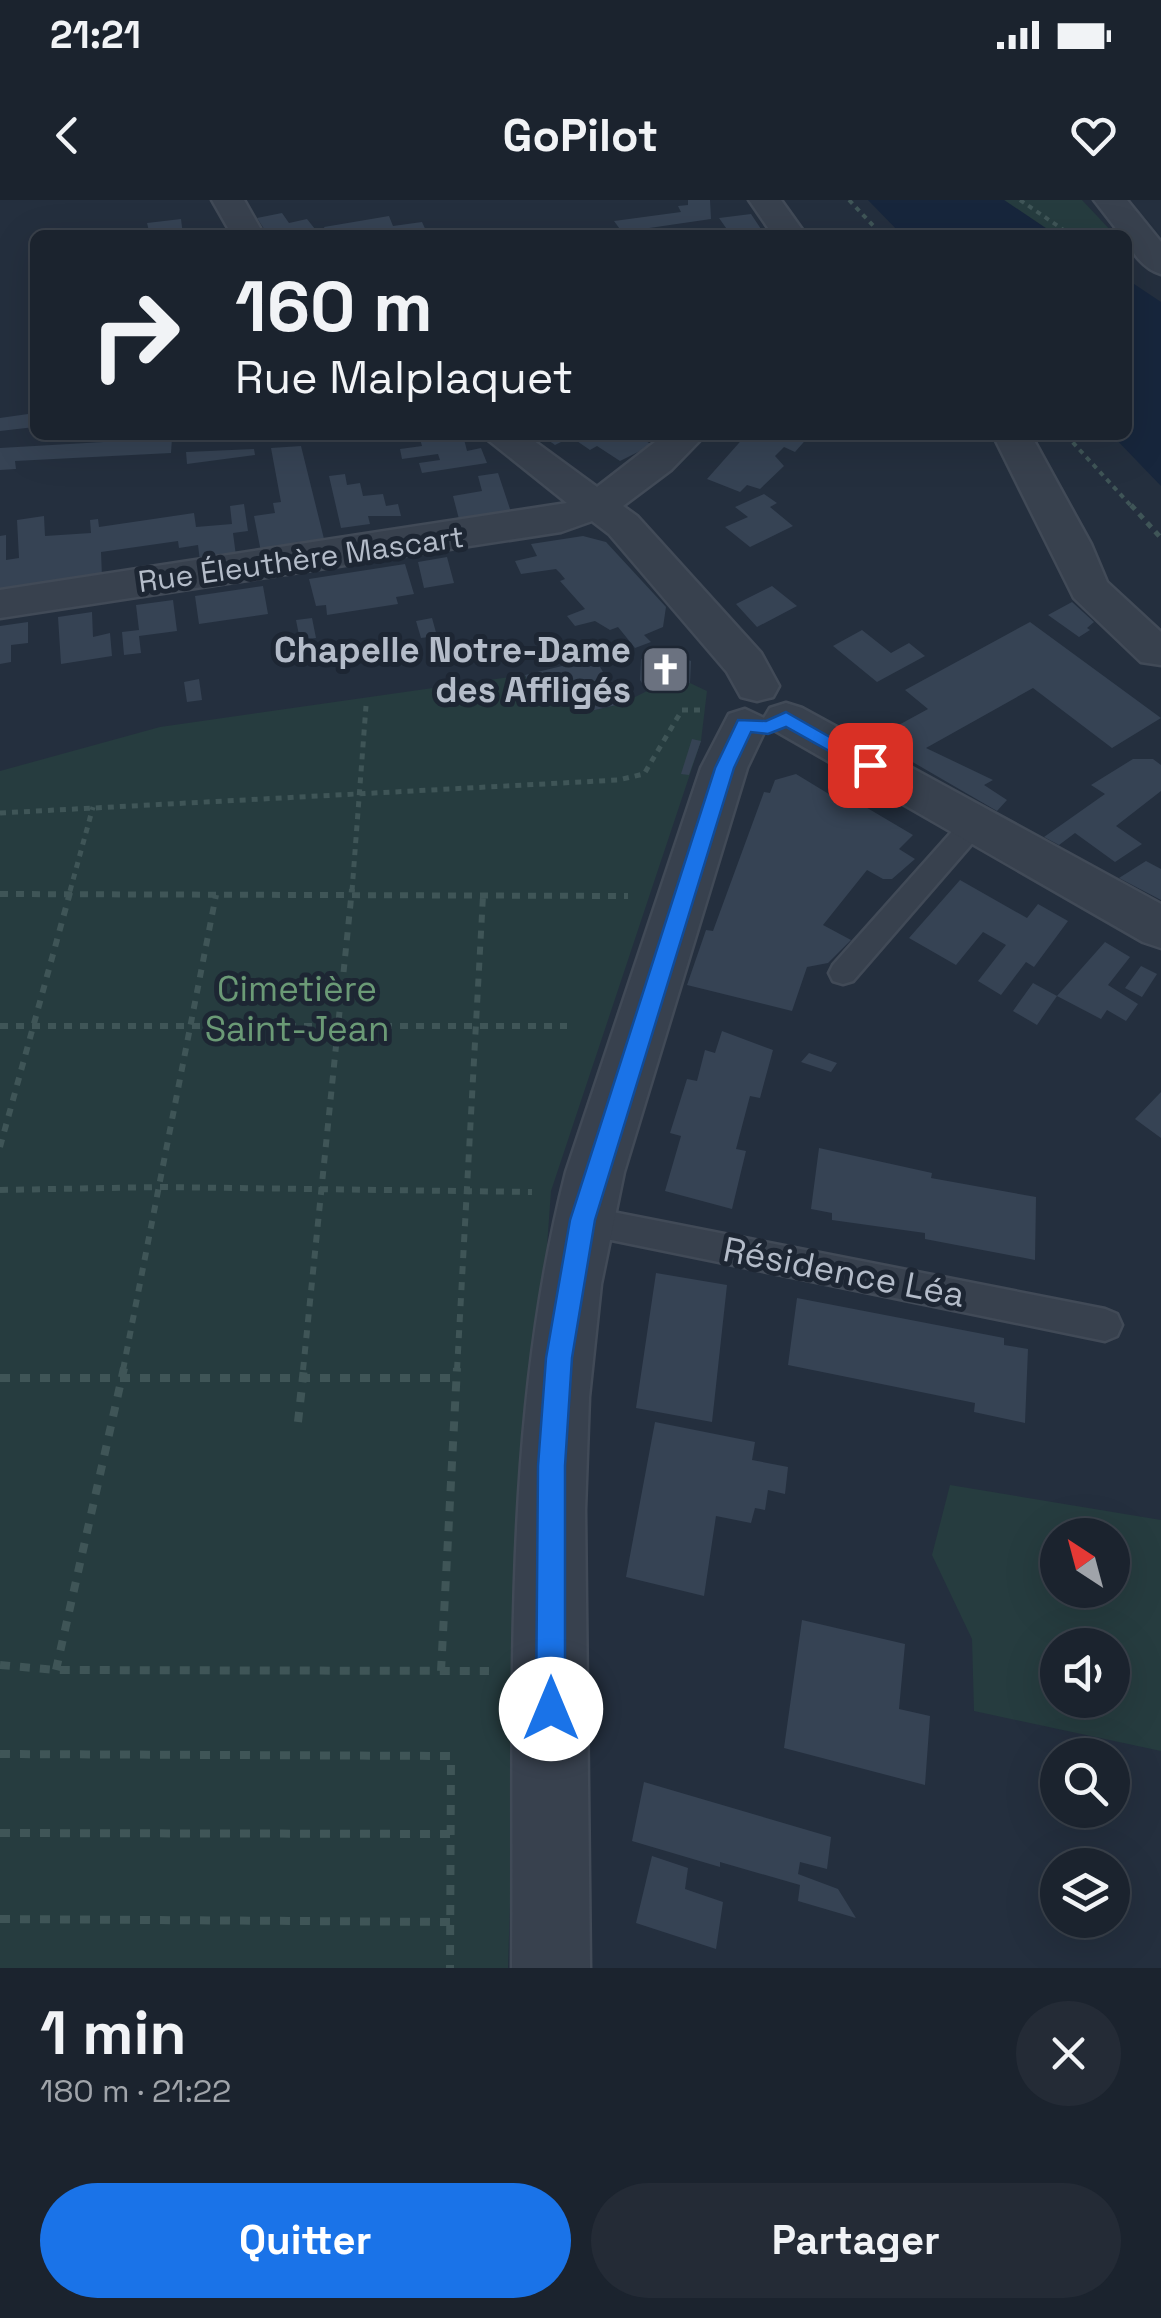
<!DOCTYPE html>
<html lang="fr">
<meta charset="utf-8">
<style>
:root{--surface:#1b232e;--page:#242b36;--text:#f1f3f6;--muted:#a0a4aa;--line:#39404a;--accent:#1a73e8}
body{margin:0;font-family:"Space Grotesk",sans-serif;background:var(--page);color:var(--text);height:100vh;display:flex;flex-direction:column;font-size:38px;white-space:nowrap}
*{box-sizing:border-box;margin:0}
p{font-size:32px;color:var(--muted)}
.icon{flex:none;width:55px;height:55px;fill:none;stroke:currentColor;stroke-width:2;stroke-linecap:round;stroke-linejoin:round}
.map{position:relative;height:1768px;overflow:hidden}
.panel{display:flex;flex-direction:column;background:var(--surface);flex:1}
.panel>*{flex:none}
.guide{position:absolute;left:30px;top:30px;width:1102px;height:210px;border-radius:15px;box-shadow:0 10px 40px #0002,0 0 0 2px var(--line);background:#1b232e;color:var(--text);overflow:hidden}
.needle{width:65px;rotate:324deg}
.tools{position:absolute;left:1040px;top:1318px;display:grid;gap:20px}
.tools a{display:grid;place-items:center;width:90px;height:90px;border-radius:50%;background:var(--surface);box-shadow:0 10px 40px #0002,0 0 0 2px var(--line);font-size:50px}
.pin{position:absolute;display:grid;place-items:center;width:85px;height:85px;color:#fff;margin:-42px;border-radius:20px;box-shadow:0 5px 15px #0006}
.me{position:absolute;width:110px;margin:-55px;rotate:0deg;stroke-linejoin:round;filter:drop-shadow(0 0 8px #0008)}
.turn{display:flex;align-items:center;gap:35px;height:210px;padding:0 40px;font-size:45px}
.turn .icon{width:130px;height:130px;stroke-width:2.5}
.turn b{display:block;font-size:70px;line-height:85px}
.round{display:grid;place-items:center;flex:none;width:105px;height:105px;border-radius:52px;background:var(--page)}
.overview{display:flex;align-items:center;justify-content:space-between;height:170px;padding:0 40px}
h1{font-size:60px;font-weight:700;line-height:75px}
.cta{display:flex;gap:20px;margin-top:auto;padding:20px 40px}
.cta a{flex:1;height:115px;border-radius:60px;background:var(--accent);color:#fff;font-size:40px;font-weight:700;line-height:115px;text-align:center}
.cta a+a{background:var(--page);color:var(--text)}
.status{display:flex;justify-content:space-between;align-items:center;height:70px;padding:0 50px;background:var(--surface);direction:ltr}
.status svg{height:28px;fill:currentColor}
header{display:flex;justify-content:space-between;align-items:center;height:130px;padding:0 40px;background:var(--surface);font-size:45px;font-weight:700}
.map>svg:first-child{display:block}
.green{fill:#263c3f;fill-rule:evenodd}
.water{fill:#17263c}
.building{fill:#364354}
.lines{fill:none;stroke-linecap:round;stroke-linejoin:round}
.service-casing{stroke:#414a57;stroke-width:5}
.minor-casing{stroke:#414a57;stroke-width:5}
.path-far3{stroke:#3f5557;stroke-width:4;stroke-dasharray:5 5;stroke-linecap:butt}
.path-far2{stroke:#3f5557;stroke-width:5;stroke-dasharray:6 6;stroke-linecap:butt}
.path-far1{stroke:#3f5557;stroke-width:6;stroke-dasharray:8 8;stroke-linecap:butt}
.path{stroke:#3f5557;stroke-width:8;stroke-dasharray:10 10;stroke-linecap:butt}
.service{fill:#38414e;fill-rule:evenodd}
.minor{fill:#38414e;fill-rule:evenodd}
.route{fill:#1a73e8;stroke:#114b97;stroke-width:2.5}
.labels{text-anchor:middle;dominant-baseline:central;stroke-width:10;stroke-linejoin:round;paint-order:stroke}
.far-street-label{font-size:30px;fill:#b4bcc9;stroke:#1d2633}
.poi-label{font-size:35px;font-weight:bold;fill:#b4bcc9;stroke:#1d2633;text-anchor:end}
.park-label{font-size:35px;fill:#6b9a76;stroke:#1d2633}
.street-label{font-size:35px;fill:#b4bcc9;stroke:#1d2633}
</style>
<div class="status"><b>21:21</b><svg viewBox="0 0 49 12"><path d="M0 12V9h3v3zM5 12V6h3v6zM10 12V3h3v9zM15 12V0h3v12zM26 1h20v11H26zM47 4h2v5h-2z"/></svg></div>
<header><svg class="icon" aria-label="back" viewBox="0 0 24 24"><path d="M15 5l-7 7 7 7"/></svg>GoPilot<svg class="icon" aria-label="heart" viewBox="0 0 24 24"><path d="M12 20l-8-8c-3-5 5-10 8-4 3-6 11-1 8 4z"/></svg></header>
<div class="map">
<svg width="1161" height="1768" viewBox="0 0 1161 1768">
<rect width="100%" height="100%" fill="#242f3e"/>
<!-- green -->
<path class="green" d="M1004 0H1082L1115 35H1056Z
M524 475 530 485 566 478 582 513 621 504 647 491H666L690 483 707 491 701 541 551 991 518 1446 508 1768H0V571L160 527Z
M950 1285 1161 1320V1551L974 1511 972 1439 932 1355ZM1058 1335H1112V1390H1058ZM1112 1445V1500H1058V1445Z"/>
<!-- water -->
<path class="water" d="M868 0H1004L1056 35H902Z
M1128 80 1161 102V286L1112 235H1128Z"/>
<!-- building -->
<path class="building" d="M688 0H710L711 19 622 32 614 21 681 12 678 6 688 5Z
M282 13 289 23 307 19 315 29 268 35 257 18Z
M751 14 765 35H731L719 18Z
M389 16 393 26 422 22 428 35H327L324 27Z
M181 19 183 35H150L147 23Z
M35 213V227L0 231V218Z
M463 235 467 251 481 248 487 263 422 273 419 263 440 260 438 254 402 259 400 249 422 246 420 239Z
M541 235H637L652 245 620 261 597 246 590 250 571 237 555 245Z
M746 235H810L795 252 784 247 775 256 784 266 760 289 747 285 740 292 707 279Z
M172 238 171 253 15 261 16 269 0 270V248Z
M301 246 325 343 261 352 254 316 275 313 273 303 281 302 271 248Z
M254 249 255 255 187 264 186 252Z
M498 273 512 315 460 323 453 296 482 291 478 276Z
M345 274 347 285 360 283 363 296 383 294 386 306 398 304 401 316H368L370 324 341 328 329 276Z
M764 294 777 303 770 307 793 326 750 347 725 327 748 317 735 307Z
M244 304 248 331 233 333 236 356 200 361 198 345 179 348 178 341 101 352 102 376 0 391V336L6 335V360L19 358 17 320 44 316 45 336 91 333 90 320 98 319 99 327 194 313 196 327 232 324 230 306Z
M583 336 606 342 666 407 663 427 644 435 651 442 635 448 618 427 610 430 595 421 575 426 567 416 585 409 560 381 565 379 560 373 556 369 521 374 515 361 537 356 531 344Z
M447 357 454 383 424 388 418 362Z
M405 364 414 394 396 397 398 404 327 415 326 405 316 406 309 379Z
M263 386 268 414 199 424 195 396Z
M772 386 797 406 757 427 736 404Z
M173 400 177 431 139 436 141 453 124 455 122 432 139 430 136 405Z
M1072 402 1094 422 1087 428 1090 430 1079 437 1048 415Z
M92 412 93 437 110 433 112 456 61 464 58 417Z
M312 418 316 438 300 440 296 420Z
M432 418 437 436 421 438 416 421Z
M28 422V443L11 445V462L0 464V426Z
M1030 422 1161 518 1112 548 1033 488 926 548 993 580 984 585 1007 600 997 611 873 539 928 509 905 490Z
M862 430 891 453 909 443 925 456 877 482 833 446Z
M666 451 691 461 690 483 666 491H647L640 480 641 459Z
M595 458 621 504 582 513 566 478 530 486 525 475Z
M199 479 202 500 187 502 184 482Z
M692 539 701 541 689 575 681 574Z
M1133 559H1153L1161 565V591L1116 626 1142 644 1115 662 1075 633 1059 645 1044 637 1105 594 1091 585Z
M796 574 842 602 847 596 913 635 899 649 915 659 892 679H883L867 670 823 725 851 740 828 763 807 767 792 811 687 785 706 730 713 731 764 592 770 593 775 580Z
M1146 661 1161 669V700L1119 678Z
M960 680 1027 718 1038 704 1068 721 1034 767 1026 762 1001 795 978 781 1006 745 983 732 956 765 909 738Z
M1105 742 1130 757 1108 785 1138 804 1126 821 1107 810 1101 819 1057 796Z
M1141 766 1157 774 1142 797 1125 788Z
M1033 783 1057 796 1037 825 1013 811Z
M722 831 773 850 760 898 750 896 736 949 746 951 732 1009 665 991 681 936 670 933 687 879 697 881 705 850 715 853Z
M809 853 837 863 831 872 801 862Z
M1161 892V938L1135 919Z
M819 948 932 973 931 978 1036 997 1035 1060 925 1039V1033L832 1020V1013L811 1009Z
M656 1073 727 1085 712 1222 636 1208Z
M797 1098 1004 1138V1145L1028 1149 1025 1223 974 1212 975 1203 788 1165Z
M655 1222 755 1242 752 1260 788 1267 785 1294 768 1290 765 1310 755 1308 751 1323 716 1316 704 1396 626 1377Z
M802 1420 905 1444 899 1509 930 1516 925 1585 784 1548Z
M644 1582 831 1637 827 1669 800 1662 798 1674 838 1689 856 1718 798 1701 800 1685 720 1662V1667L632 1641Z
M652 1656 688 1668 685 1689 723 1702 716 1749 636 1723Z"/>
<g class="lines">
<defs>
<path id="service" d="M974 614 983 617 987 624 983 631 853 781 843 784 833 781 829 773 833 765 965 617Z
M582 1006 1105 1109 1117 1114 1122 1125 1117 1136 1105 1141 582 1034 571 1030 566 1020 571 1010Z"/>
<path id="minor" d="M212 0H244L264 35H232Z
M749 0H781L806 35H773Z
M1094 0H1127L1161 42V74C1146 70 1128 52 1128 35H1121Z
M482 235H526L597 287 664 235H705L671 270 623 306 637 316 761 453 779 486 773 497 757 501 741 497 727 472 609 334 592 321 561 332 0 418V390L567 303Z
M993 235H1031L1091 344 1107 382 1161 432V465L1141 462 1074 398Z
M786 503 802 508 1161 704V748L1143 742 767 526 747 568 624 972 601 1084 589 1197 585 1310 590 1768H512C515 1503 500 1230 566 972L701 568 729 514 745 509 764 518 770 508Z"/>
</defs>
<!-- service casing -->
<use href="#service" class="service-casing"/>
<!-- minor casing -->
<use href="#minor" class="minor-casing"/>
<!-- path-far3 -->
<path class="path-far3" d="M849 0 882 35
M1020 0 1071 35
M1066 235 1133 308"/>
<!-- path-far2 -->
<path class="path-far2" d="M1131 305 1161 338
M0 613 618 580 644 574 682 510H704
M70 691 93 607
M352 691 366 506"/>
<!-- path-far1 -->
<path class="path-far1" d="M0 694 628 696
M0 826H567
M0 947 71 689
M0 990 159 987 532 992
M123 1170 216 695
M303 1170 352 689
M457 1170 483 696"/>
<!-- path -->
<path class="path" d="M0 1178H458
M298 1222 304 1168
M0 1465 56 1470 489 1471
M56 1470 124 1168
M441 1471 457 1168
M0 1554 451 1556 450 1768
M0 1633 452 1634
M0 1719 451 1722"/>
<!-- service -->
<use href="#service" class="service"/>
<!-- minor -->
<use href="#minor" class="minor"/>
</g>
<!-- route -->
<path class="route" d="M786 512 879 565 877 570H863L786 527 768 534 751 532 734 568 595 1020 572 1158 565 1266V1509L561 1519 551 1524 540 1519 536 1509 538 1266 546 1158 570 1020 715 568 738 520 766 521Z"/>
<!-- icons -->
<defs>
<symbol id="church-square" viewBox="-11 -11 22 22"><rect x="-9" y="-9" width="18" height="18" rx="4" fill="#6b7280" stroke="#1d2633"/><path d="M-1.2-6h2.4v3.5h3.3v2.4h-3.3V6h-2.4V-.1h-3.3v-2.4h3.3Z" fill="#fff"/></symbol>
</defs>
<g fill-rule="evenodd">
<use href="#church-square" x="638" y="442" width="55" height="55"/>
</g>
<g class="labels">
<!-- far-street labels -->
<g class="far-street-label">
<text transform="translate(301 359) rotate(-8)">Rue Éleuthère Mascart</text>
</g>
<!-- poi labels -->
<g class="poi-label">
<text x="631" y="450">Chapelle Notre-Dame<tspan x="631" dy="40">des Affligés</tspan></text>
</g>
<!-- park labels -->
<g class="park-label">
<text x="297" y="789">Cimetière<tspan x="297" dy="40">Saint-Jean</tspan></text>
</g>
<!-- street labels -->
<g class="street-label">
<text transform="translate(844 1072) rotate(11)">Résidence Léa</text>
</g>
</g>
</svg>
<div class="tools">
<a><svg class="needle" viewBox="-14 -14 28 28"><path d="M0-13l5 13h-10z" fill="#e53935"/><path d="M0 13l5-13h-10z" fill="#a0a4aa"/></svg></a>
<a><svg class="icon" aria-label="sound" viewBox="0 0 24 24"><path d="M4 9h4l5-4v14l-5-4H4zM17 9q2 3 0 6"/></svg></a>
<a><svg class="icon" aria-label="search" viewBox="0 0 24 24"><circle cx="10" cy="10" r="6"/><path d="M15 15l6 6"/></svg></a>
<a><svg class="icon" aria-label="layers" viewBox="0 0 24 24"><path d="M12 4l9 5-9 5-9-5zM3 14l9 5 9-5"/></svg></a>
</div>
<div class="pin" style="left:870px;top:565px;background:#d93025"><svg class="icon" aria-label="arrive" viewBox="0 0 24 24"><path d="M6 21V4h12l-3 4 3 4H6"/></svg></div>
<svg class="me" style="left:551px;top:1509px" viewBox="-20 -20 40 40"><circle r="19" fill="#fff"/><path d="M0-13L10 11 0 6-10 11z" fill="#1a73e8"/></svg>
<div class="guide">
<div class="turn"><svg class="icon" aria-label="right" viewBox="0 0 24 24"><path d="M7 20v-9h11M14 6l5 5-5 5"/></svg><div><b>160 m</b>Rue Malplaquet</div></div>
</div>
</div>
<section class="panel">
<div class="overview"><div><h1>1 min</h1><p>180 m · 21:22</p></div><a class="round"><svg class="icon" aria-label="close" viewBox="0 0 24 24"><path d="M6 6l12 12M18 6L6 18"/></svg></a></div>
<div class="cta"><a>Quitter</a><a>Partager</a></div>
</section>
